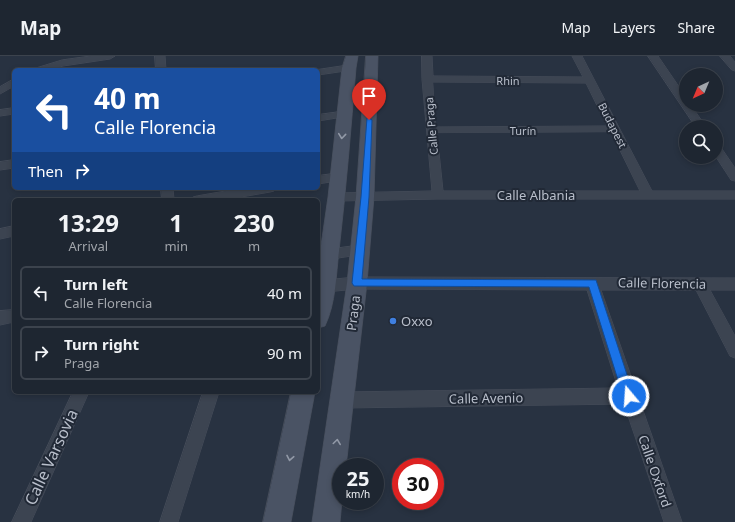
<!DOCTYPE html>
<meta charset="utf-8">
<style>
:root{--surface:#1e2631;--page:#2b323d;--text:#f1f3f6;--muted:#a1a5ab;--line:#3c434d}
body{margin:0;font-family:"Noto Sans",sans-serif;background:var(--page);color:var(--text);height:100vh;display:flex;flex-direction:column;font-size:15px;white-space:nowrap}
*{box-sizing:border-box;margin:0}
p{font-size:13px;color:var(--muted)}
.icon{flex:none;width:22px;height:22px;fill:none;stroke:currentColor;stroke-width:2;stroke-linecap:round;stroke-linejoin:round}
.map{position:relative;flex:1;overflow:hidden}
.details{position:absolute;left:12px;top:142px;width:308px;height:196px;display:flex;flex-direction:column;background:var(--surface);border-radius:6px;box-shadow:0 2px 6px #0003,0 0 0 1px var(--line)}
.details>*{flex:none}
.top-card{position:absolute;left:12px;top:12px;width:308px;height:122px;border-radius:6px;box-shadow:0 2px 6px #0003,0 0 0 1px var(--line);background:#1a4fa0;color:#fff;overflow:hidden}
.needle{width:26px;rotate:224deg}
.tools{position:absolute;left:679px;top:12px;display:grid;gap:8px}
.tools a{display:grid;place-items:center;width:44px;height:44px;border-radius:50%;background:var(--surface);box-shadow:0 2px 6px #0003,0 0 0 1px var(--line);font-size:20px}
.speed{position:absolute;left:332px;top:402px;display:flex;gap:8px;font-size:20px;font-weight:700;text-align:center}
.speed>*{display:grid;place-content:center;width:52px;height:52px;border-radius:50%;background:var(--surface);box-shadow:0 2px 6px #0003,0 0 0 1px var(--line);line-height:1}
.speed small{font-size:10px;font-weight:400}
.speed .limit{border:6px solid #d22;background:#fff;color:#111}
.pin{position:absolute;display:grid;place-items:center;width:34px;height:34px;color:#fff;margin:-41px -17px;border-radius:50% 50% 50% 0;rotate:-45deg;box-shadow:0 0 4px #0007}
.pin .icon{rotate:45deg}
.me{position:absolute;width:44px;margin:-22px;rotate:342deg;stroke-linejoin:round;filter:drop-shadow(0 0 3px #0008)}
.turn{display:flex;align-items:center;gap:14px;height:84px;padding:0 16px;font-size:18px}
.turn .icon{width:52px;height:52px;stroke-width:2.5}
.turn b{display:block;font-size:28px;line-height:34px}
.then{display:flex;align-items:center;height:38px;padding:0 16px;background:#0003;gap:8px;font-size:15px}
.eta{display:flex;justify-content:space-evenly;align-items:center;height:68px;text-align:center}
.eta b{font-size:24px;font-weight:700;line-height:28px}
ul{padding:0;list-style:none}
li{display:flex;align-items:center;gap:12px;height:54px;margin:0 8px 6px;padding:0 8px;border:2px solid var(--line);border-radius:6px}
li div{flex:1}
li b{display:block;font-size:15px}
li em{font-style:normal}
header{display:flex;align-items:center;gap:24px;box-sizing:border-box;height:56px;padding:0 20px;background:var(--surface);border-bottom:1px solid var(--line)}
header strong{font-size:19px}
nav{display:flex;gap:22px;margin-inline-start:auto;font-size:14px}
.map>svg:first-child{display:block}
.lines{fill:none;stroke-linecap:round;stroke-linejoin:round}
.street-casing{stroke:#464d5a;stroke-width:1}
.secondary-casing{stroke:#464d5a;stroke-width:1}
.street{fill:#3c4451;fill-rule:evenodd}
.secondary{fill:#4a5364;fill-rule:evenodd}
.oneway{stroke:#9299a7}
.route{fill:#1a73e8;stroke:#114b97}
.shop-dot{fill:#3f7fe0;stroke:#212936;stroke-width:1.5}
.labels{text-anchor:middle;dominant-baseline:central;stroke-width:4;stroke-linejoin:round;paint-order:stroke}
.far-street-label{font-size:11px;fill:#b9bfcb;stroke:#212936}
.street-label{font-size:13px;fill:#b9bfcb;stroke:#212936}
.poi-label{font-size:13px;fill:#b9bfcb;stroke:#212936;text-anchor:start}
.near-street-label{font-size:16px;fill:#b9bfcb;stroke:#212936}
</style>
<header>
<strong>Map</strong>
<nav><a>Map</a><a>Layers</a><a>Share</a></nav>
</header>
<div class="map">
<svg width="735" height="466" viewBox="0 0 735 466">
<rect width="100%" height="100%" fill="#283241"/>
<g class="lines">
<defs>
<path id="street" d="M91 0H115L110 3 63 10 49 14H34L36 12 62 4Z
M155 0H165L166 14H156Z
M422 0H432L433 20 583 21 572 0H582L652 135H735V143H438L337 145 333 144 331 141 333 138 337 137 432 135 422 23ZM433 26 586 27 607 70 436 71ZM611 76 640 135H443L437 77Z
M648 0H658L686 41V49H691L706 71H696Z
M720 0H730L735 6V15L732 14Z
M349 9 352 10 354 12 352 14 318 19V14H315Z
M14 23V30L0 38V31Z
M14 52V58L0 60V54Z
M345 55 349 56 350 58 349 60 318 65V59Z
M716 89 720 90 735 112V125L731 124 716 101Z
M14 104V112L0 114V106Z
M338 117 342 118 344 121 342 124 318 128V120Z
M161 132H173L174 144H162Z
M243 132H276L274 135 270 136 224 144H191L193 141 197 140Z
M14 170V180L0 183V173Z
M360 189 365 190 367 194 365 198 318 205V195Z
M357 221 735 222V234H710L735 280V302L730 300 696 234H601L682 466H664L624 348 342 352 336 350 334 344 336 338 342 336 618 332 587 234 357 233 325 236 320 234 318 230 320 226 325 224Z
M14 254V266L0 269V255Z
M73 336H89L31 466H12Z
M203 336H219L178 466H160Z"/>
<path id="secondary" d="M346 0H358L356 12C351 73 346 134 339 195 336 219 336 247 325 270L318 272V210L328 141 342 12Z
M366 0H378L374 141 367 227 346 411H341L342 445 340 466H312L347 227 356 141Z
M291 336H315L291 466H263Z"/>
</defs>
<!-- street casing -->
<use href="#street" class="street-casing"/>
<!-- secondary casing -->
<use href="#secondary" class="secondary-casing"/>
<!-- street -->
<use href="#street" class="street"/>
<!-- secondary -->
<use href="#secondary" class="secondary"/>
</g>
<!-- one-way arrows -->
<defs><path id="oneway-chevron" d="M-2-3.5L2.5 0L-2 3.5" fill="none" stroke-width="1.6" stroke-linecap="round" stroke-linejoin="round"/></defs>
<g class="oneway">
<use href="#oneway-chevron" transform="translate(342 80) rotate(96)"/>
<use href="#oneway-chevron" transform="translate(337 386) rotate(-82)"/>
<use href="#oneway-chevron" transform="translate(290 402) rotate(101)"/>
</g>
<!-- route -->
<path class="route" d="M367 62H369L372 64 369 141 362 223 596 224 634 340 632 344 629 346 625 344 623 340 589 231 354 230 352 227 361 141Z"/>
<!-- markers -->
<circle class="shop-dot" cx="393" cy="265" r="4"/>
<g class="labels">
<!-- far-street labels -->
<g class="far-street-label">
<text x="508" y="24">Rhin</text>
<text transform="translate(613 69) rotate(63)">Budapest</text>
<text transform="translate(431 70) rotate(-95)">Calle Praga</text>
<text x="523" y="74">Turín</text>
</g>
<!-- street labels -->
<g class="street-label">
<text x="536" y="139">Calle Albania</text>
<text transform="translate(662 227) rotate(1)">Calle Florencia</text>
<text transform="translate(353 257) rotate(-83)">Praga</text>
<text transform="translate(486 342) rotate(-1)">Calle Avenio</text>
<text transform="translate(655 415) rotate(71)">Calle Oxford</text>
</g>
<!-- poi labels -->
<g class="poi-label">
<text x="401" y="265">Oxxo</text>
</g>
<!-- near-street labels -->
<g class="near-street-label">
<text transform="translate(51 401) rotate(-65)">Calle Varsovia</text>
</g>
</g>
</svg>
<div class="tools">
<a><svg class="needle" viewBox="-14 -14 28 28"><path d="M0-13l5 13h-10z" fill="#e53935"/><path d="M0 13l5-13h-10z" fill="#a1a5ab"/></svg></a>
<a><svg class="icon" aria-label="search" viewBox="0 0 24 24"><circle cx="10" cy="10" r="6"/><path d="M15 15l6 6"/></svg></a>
</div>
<div class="speed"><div>25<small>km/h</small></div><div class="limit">30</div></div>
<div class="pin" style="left:369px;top:64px;background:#d93025"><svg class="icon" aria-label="arrive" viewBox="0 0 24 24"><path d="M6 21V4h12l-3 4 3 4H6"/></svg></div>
<svg class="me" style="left:629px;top:340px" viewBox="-20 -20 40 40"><circle r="17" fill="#1a73e8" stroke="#fff" stroke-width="3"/><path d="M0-11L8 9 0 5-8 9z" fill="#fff"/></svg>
<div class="top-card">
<div class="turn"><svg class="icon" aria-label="left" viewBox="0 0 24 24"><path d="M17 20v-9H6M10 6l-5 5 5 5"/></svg><div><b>40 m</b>Calle Florencia</div></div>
<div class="then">Then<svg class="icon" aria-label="right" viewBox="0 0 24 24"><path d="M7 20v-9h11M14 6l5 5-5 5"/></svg></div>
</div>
<section class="details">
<div class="eta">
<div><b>13:29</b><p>Arrival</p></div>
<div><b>1</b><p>min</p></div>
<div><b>230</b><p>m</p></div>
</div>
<ul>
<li><svg class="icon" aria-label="left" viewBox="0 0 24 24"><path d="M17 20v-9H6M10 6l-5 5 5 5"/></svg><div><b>Turn left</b><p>Calle Florencia</p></div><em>40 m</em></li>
<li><svg class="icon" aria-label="right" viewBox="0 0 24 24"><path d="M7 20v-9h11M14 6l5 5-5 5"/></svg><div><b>Turn right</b><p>Praga</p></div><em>90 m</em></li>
</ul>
</section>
</div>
